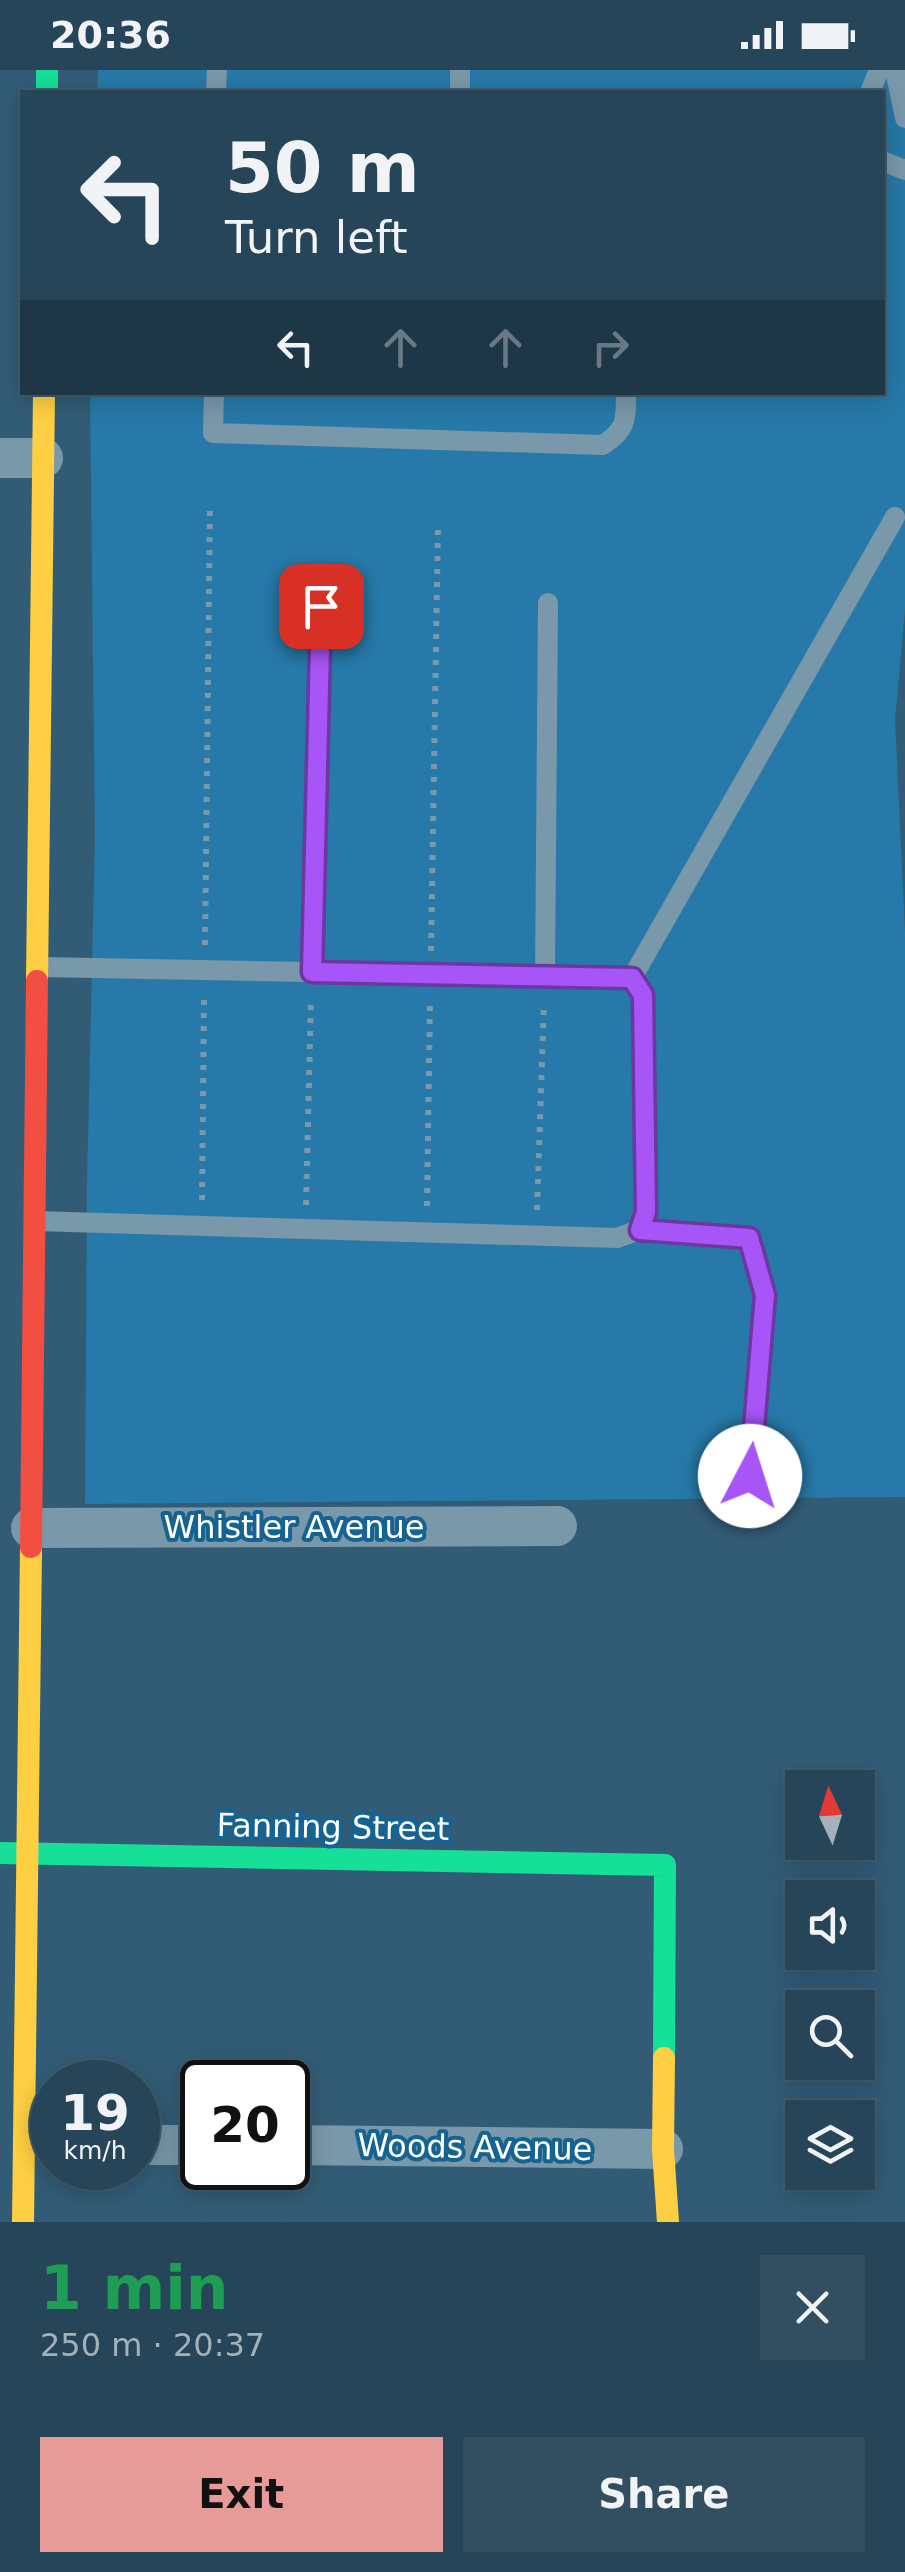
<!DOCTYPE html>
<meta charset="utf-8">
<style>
:root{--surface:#264558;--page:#324f61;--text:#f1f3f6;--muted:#a4b1ba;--line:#425d6e;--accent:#e69b98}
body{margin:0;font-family:"DejaVu Sans",sans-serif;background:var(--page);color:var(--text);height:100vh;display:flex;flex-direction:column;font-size:38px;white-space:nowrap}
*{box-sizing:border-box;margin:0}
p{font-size:32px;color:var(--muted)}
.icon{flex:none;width:55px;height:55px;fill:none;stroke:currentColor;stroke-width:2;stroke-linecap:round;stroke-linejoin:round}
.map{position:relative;height:2152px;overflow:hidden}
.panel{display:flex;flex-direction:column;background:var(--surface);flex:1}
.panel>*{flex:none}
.top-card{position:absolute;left:20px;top:20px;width:865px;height:305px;border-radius:0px;box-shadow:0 5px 25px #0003,0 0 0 2px var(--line);background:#264558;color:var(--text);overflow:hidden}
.needle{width:65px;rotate:356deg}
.controls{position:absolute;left:785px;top:1700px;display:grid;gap:20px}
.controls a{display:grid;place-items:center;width:90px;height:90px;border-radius:0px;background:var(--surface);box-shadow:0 5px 25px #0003,0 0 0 2px var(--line);font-size:50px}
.speed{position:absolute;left:30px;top:1990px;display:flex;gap:20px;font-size:50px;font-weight:700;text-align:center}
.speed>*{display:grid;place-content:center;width:130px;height:130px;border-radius:50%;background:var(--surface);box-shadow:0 5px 25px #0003,0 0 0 2px var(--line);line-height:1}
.speed small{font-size:25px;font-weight:400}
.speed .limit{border:5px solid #111;border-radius:15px;background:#fff;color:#111}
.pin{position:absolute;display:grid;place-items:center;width:85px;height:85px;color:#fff;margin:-42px;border-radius:20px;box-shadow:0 5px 15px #0006}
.me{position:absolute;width:110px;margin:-55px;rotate:5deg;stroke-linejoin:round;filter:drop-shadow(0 0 8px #0008)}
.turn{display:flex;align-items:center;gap:35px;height:210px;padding:0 40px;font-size:45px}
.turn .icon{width:130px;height:130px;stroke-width:2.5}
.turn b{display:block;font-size:70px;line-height:85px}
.lanes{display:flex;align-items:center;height:95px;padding:0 40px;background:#0003;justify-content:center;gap:50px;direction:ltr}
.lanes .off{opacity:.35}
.round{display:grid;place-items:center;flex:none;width:105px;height:105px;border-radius:0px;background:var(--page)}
.summary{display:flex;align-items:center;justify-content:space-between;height:170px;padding:0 40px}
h1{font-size:60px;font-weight:800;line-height:75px;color:#1e9e55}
.button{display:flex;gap:20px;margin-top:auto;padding:20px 40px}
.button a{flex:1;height:115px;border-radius:0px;background:var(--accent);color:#111;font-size:40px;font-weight:800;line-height:115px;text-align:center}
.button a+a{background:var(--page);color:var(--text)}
.status{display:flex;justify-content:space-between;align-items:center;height:70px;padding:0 50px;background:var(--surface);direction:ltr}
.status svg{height:28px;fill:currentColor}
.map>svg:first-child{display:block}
.green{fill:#2679a8}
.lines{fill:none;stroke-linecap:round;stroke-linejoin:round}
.path{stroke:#7998a9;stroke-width:6;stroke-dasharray:5 8;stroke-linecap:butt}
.lane{stroke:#7998a9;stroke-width:20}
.street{stroke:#7998a9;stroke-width:40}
.fast{stroke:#16e098;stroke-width:22}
.slow{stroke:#ffcf43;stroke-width:22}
.jam{stroke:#f24e42;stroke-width:22}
.route-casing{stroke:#6d37a1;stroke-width:25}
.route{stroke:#a855f7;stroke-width:18}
.labels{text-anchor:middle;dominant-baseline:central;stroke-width:8;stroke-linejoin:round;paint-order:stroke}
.street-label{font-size:32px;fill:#fff;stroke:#156393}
</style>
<div class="status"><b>20:36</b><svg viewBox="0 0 49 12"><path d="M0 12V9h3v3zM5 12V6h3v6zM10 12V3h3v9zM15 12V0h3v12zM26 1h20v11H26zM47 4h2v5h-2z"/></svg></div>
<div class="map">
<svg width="905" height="2152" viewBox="0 0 905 2152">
<rect width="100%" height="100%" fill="#325c76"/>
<!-- green -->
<path class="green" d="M98 0H905V541L895 650 905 861V1427L85 1434 87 1115 95 768 90 323 882 322V22H97Z"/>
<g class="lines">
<!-- path -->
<path class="path" d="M205 875 210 434
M431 881 438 454
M202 1130 204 927
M306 1135 311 928
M427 1136 430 928
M537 1140 544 932"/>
<!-- lane -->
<path class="lane" d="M895 0 905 48
M216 22 217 0
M460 22V0
M870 22 879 0
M882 91 905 100
M214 322 213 363 603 375C627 359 626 350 626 322
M312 902 321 536
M545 906 548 533
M632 908 895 447
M35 1151 617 1168 639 1160 647 1141 643 925 632 908 39 897
M639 1160 749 1169 765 1225 750 1406"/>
<!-- street -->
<path class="street" d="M0 388H43
M31 1458 557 1456
M138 2075H202
M288 2075 663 2079"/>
<!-- fast -->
<path class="fast" d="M47 0V22
M0 1783 665 1795 664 1988"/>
<!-- slow -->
<path class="slow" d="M37 911 44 322
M664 1988 663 2079 668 2152
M23 2152 31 1477"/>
<!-- jam -->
<path class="jam" d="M31 1477 37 911"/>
</g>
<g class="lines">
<defs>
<path id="route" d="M321 536 312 902 632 908 643 925 646 1142 640 1160 749 1168 765 1225 750 1406"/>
</defs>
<!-- route casing -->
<use href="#route" class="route-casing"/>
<!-- route -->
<use href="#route" class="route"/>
</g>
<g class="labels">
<!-- street labels -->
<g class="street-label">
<text x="294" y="1457">Whistler Avenue</text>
<text transform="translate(333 1757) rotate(1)">Fanning Street</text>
<text transform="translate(475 2077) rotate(1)">Woods Avenue</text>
</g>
</g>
</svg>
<div class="controls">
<a><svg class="needle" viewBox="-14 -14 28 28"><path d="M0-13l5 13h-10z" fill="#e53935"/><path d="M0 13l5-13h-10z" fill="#a4b1ba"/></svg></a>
<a><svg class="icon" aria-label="sound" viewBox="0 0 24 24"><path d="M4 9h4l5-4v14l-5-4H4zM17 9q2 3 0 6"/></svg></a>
<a><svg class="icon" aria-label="search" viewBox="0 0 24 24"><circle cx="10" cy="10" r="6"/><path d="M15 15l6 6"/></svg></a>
<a><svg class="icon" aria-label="layers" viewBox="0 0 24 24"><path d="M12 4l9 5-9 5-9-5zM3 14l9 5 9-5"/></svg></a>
</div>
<div class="speed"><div>19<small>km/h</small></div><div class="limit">20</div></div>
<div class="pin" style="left:321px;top:536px;background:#d93025"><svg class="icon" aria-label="arrive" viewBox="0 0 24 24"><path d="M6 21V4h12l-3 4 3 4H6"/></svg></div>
<svg class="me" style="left:750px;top:1406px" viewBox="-20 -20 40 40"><circle r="19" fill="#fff"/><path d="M0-13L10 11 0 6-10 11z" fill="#a855f7"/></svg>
<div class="top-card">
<div class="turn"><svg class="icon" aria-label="left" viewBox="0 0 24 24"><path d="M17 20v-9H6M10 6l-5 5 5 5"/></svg><div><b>50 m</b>Turn left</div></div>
<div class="lanes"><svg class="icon" aria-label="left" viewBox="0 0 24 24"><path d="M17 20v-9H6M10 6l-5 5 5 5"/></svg><svg class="icon off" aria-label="ahead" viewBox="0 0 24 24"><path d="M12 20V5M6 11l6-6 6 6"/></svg><svg class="icon off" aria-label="ahead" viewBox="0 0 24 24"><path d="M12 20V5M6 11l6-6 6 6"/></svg><svg class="icon off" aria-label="right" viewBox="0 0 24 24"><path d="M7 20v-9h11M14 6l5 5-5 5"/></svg></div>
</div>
</div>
<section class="panel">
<div class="summary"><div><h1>1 min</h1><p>250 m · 20:37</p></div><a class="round"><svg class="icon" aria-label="close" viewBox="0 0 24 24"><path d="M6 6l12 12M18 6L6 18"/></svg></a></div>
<div class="button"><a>Exit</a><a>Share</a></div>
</section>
